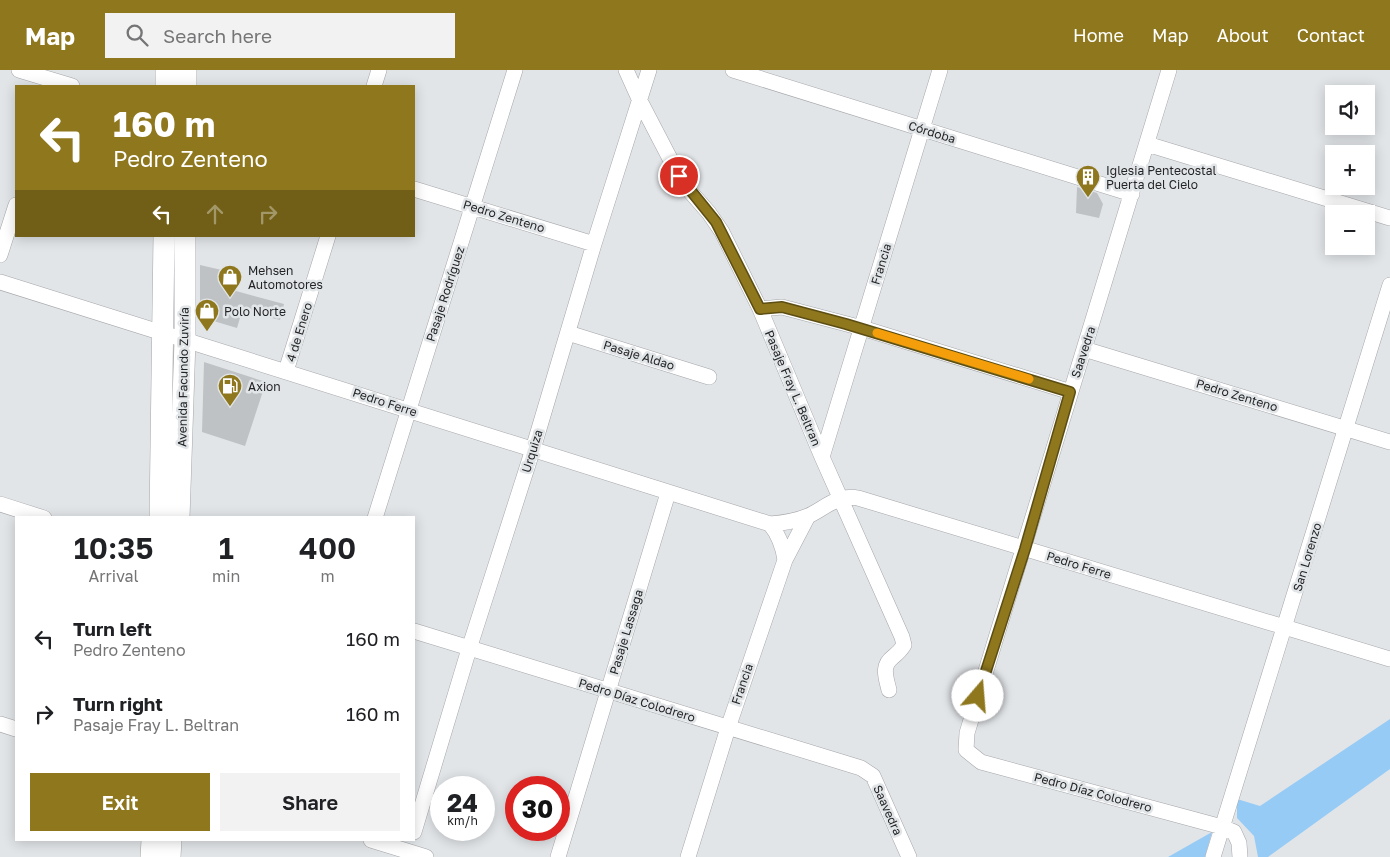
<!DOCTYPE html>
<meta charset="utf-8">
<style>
:root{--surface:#fff;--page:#f2f2f2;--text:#202124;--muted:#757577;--accent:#8e771d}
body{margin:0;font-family:"Golos Text",sans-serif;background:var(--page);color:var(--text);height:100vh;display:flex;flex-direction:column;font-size:19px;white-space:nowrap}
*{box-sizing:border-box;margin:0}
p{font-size:16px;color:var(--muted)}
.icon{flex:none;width:28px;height:28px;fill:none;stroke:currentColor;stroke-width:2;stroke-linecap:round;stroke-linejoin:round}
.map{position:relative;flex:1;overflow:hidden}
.drawer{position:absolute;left:15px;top:446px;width:400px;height:325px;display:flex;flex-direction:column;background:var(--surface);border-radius:0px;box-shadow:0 2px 12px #0003}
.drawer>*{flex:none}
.top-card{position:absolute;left:15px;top:15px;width:400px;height:152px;border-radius:0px;box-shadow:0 2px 12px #0003;background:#8e771d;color:#fff;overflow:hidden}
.tools{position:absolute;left:1325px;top:15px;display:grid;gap:10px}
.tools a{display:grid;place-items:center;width:50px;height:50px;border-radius:0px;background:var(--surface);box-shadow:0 2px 12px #0003;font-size:25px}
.speed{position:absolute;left:430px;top:706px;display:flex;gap:10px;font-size:25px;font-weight:700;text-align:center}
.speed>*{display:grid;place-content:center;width:65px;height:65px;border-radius:50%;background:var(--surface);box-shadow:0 2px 12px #0003;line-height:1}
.speed small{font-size:12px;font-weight:400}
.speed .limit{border:8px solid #d22;background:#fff;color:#111}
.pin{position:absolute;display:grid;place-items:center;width:42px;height:42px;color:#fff;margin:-21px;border:2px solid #fff;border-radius:50%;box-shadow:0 1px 5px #0007}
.me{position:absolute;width:55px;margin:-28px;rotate:18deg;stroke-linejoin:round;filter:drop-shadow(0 0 4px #0008)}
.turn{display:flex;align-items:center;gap:18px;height:105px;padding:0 15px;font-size:22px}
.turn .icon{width:65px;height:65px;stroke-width:2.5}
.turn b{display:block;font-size:35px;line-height:42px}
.lanes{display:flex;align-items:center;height:48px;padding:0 15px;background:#0003;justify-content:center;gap:25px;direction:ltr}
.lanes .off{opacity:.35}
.eta{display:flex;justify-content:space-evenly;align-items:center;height:85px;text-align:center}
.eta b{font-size:30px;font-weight:600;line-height:35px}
.action{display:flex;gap:10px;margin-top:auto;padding:10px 15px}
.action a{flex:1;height:58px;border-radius:0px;background:var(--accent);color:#fff;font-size:20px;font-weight:600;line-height:58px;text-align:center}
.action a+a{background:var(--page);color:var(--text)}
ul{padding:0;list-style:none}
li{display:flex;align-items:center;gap:15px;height:75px;padding:0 15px}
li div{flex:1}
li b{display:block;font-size:19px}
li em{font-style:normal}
header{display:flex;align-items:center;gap:30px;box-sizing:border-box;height:70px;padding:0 25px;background:var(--accent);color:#fff}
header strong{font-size:24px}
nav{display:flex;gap:28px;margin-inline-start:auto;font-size:18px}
.search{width:350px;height:45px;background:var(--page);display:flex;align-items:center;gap:12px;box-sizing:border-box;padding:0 18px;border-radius:0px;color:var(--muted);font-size:19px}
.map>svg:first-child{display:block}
.green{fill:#96cbf6}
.building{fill:#bfc2c4}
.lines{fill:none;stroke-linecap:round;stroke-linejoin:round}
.minor-casing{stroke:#a4a6a9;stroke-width:16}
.secondary-casing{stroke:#a4a6a9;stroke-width:22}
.minor{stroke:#fff;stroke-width:15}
.secondary{stroke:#fff;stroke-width:21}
.route-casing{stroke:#5c4d13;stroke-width:12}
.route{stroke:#8e771d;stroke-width:9}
.slow{stroke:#f59e0b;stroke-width:9}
.labels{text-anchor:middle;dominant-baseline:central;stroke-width:5;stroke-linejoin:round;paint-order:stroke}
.street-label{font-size:12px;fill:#232425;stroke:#e2e5e8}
.poi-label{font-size:12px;fill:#232425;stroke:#e2e5e8;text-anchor:start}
</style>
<header>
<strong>Map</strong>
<div class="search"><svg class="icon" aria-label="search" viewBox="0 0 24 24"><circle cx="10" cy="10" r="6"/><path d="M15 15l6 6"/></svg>Search here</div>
<nav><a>Home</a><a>Map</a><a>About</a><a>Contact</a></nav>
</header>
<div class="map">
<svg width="1390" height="787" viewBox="0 0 1390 787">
<rect width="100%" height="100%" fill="#e2e5e8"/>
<!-- green -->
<path class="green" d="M1390 649V699L1268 787H1258L1254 766 1237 748V729L1260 736Z
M1212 762 1205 787H1168Z"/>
<!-- building -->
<path class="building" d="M1077 117 1097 123 1103 134 1099 148 1076 143Z
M200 195 239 204 236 221 284 234 280 250 242 241 237 258 200 247Z
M204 292 266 312 245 376 202 362Z"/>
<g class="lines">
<defs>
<path id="minor" d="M19 0 72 16
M626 0 640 31 679 106 688 119 709 143 722 162 760 239 822 387 902 567 904 575C901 580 898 583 893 587 881 596 886 607 889 620
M733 0 1132 124
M1169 0C1100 220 1036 442 967 663L966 680 981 692 1222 757 1234 762 1239 773 1240 787
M374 16 379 0
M1147 74 1390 148
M414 119 594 174
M0 185 16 135
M0 212 770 454C784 453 796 451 808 446 825 438 838 424 858 428L1390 589
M760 239 782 237 862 258 1071 322
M568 263 709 307
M1084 279 1390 372
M286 301 328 166
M822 387 940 0
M0 434 44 448
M375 448 515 0
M770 454C779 465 783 476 785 490
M414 561 861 698 873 706 909 787
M0 654 16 659
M414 762 469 579 533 379 594 174 649 0
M371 770 426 787
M558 787 668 423
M688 787 728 658 785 490 808 446
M1213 787 1390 215"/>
<path id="secondary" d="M166 16V0
M186 16V0
M160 448 164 166
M179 448 185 270V166
M151 787 152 770
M170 787 171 770"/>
</defs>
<!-- minor casing -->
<use href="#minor" class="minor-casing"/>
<!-- secondary casing -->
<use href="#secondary" class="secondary-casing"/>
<!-- minor -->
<use href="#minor" class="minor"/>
<!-- secondary -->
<use href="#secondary" class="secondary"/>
</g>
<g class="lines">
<defs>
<path id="route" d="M679 106 716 152 760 239 782 237 846 254 1070 322 1025 479 978 626"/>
</defs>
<!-- route casing -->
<use href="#route" class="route-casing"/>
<!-- route -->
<use href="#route" class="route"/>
<!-- slow -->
<path class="slow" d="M877 263 1029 309"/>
</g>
<!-- icons -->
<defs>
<symbol id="building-pin" viewBox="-11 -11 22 30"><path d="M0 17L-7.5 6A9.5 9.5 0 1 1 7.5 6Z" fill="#8e771d" stroke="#e2e5e8"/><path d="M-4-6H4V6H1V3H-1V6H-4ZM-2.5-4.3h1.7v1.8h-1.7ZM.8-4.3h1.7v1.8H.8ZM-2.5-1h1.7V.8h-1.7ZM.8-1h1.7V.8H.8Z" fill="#fff"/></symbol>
<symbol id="shop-pin" viewBox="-11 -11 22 30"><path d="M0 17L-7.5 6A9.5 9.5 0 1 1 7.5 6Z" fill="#8e771d" stroke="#e2e5e8"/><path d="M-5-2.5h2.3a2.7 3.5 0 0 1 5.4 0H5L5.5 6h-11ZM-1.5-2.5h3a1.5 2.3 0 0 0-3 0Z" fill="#fff"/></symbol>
<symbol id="fuel-pin" viewBox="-11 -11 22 30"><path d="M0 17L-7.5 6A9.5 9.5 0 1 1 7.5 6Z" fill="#8e771d" stroke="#e2e5e8"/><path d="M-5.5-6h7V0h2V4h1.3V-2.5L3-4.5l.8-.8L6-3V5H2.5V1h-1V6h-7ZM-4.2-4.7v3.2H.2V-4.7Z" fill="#fff"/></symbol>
</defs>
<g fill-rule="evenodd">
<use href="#building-pin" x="1074" y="93" width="28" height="38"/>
<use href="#shop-pin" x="216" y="193" width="28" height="38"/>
<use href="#shop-pin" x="193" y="227" width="28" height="38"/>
<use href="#fuel-pin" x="216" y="302" width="28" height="38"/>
</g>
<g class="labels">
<!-- street labels -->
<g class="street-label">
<text transform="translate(932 62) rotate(17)">Córdoba</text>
<text transform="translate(504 146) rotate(17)">Pedro Zenteno</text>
<text transform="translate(881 194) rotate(-73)">Francia</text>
<text transform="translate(445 224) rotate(-72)">Pasaje Rodríguez</text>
<text transform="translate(299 262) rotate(-73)">4 de Enero</text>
<text transform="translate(1083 282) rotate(-72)">Saavedra</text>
<text transform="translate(639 285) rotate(17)">Pasaje Aldao</text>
<text transform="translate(183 307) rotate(-89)">Avenida Facundo Zuviría</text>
<text transform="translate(793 318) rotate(67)">Pasaje Fray L. Beltran</text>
<text transform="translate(1237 325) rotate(17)">Pedro Zenteno</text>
<text transform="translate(385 332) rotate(18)">Pedro Ferre</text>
<text transform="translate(532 381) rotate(-73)">Urquiza</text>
<text transform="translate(1307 487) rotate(-73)">San Lorenzo</text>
<text transform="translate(1079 495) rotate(17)">Pedro Ferre</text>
<text transform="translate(626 562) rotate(-73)">Pasaje Lassaga</text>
<text transform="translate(742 614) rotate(-71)">Francia</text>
<text transform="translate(637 630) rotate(17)">Pedro Díaz Colodrero</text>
<text transform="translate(1093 722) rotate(15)">Pedro Díaz Colodrero</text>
<text transform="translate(888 740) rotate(66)">Saavedra</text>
</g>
<!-- poi labels -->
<g class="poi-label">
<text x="1106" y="100">Iglesia Pentecostal<tspan x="1106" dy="14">Puerta del Cielo</tspan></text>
<text x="248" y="200">Mehsen<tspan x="248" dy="14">Automotores</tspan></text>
<text x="224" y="241">Polo Norte</text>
<text x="248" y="316">Axion</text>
</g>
</g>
</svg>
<div class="tools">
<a><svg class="icon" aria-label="sound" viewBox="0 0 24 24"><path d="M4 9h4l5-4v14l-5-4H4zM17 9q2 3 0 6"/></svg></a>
<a>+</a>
<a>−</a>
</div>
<div class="speed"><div>24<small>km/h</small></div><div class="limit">30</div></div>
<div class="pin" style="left:679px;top:106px;background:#d93025"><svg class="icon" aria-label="arrive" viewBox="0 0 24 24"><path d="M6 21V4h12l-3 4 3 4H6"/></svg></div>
<svg class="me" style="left:978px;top:626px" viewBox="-20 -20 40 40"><circle r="19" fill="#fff"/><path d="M0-13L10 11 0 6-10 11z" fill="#8e771d"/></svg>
<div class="top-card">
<div class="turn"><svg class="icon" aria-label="left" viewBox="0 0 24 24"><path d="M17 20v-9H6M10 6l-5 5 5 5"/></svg><div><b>160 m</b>Pedro Zenteno</div></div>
<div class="lanes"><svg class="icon" aria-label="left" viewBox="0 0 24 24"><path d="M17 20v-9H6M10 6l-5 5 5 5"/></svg><svg class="icon off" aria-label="ahead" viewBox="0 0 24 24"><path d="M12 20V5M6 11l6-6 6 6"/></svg><svg class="icon off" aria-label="right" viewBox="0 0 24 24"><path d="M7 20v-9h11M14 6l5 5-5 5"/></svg></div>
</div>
<section class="drawer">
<div class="eta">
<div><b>10:35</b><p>Arrival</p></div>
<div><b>1</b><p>min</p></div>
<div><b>400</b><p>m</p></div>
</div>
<ul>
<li><svg class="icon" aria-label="left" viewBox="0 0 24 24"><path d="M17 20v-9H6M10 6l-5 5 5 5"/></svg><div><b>Turn left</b><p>Pedro Zenteno</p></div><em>160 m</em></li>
<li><svg class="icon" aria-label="right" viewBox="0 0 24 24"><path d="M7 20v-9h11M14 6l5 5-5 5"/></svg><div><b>Turn right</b><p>Pasaje Fray L. Beltran</p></div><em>160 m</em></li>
</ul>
<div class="action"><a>Exit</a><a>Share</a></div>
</section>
</div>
